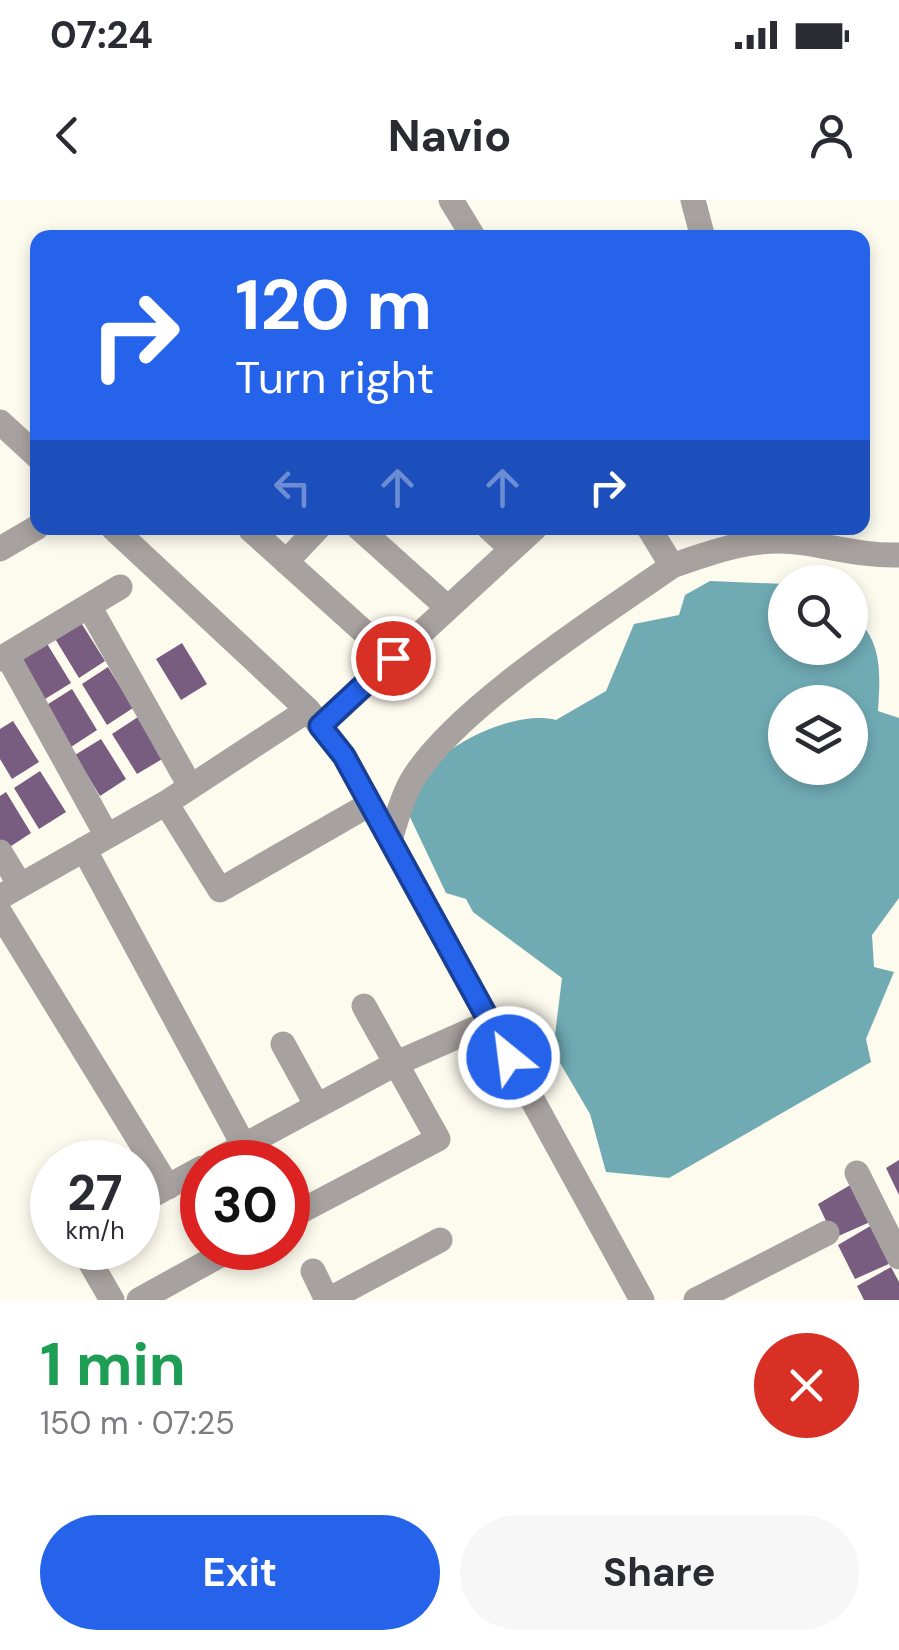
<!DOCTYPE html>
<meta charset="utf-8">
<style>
:root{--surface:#fff;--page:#f7f7f7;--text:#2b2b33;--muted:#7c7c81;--accent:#2563eb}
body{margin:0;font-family:"DM Sans",sans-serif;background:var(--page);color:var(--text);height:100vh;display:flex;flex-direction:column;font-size:38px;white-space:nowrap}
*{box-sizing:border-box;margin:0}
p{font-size:32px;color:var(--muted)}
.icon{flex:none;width:55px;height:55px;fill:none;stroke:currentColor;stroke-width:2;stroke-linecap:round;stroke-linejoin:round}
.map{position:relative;height:1100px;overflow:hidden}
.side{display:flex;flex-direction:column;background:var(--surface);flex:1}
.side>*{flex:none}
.top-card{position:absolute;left:30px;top:30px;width:840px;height:305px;border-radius:20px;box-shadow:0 5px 15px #0003;background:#2563eb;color:#fff;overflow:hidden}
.controls{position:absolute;left:768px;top:365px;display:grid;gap:20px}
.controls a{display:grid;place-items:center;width:100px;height:100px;border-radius:50%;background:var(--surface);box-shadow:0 5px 15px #0003;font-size:50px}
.speed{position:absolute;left:30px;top:940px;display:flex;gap:20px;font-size:50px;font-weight:700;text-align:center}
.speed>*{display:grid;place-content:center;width:130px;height:130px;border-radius:50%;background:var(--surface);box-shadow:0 5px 15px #0003;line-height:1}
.speed small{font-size:25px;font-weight:400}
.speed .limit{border:15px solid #d22;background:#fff;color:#111}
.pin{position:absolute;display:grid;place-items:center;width:85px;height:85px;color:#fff;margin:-42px;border:5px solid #fff;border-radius:50%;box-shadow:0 2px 10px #0007}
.me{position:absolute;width:110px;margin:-55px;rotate:331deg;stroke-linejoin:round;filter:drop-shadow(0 0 8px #0008)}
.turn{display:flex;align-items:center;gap:35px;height:210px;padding:0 40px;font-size:45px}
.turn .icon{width:130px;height:130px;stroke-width:2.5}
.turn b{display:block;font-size:70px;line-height:85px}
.lanes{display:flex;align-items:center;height:95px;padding:0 40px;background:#0003;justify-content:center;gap:50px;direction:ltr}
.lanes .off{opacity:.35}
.round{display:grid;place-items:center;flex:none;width:105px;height:105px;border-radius:52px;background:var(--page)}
.head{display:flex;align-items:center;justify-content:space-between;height:170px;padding:0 40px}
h1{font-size:60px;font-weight:700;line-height:75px;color:#1e9e55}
.action{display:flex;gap:20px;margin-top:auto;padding:20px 40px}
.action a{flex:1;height:115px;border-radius:60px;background:var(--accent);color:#fff;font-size:40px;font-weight:700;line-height:115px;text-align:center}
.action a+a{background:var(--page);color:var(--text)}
.status{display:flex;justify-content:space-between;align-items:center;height:70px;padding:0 50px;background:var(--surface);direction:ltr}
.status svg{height:28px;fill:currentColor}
header{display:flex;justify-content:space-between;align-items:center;height:130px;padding:0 40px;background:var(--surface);font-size:45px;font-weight:700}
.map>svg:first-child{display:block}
.water{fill:#70abb4;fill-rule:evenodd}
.building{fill:#785d81}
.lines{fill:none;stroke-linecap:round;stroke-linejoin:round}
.street{stroke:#a7a19f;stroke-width:25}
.route-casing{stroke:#184099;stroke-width:25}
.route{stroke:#2563eb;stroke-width:18}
</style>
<div class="status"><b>07:24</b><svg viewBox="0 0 49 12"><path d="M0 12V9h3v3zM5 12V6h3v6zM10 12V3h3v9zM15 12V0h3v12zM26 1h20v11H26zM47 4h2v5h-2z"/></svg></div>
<header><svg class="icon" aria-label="back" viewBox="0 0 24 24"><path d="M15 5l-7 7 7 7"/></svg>Navio<svg class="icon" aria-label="person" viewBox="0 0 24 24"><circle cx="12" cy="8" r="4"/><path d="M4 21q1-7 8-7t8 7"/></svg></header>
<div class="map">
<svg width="899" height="1100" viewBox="0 0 899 1100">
<rect width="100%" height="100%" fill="#fdfaee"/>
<!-- water -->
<path class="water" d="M710 381 785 384V448H850V415C884 437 880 476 878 511L899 518V698L872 735 874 767 894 772 866 839 871 862 669 978 606 972 590 914 553 851 562 778 473 712 466 699 446 693 408 613C410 604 411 590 416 583 440 546 514 509 556 520L606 491 634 424 679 415 685 395ZM785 502H850V568H785Z"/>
<!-- building -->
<path class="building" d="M80 421 105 461 79 478 54 437Z
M46 442 71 483 45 499 19 459Z
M182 443 207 484 181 500 156 459Z
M108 467 133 508 107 525 82 484Z
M72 489 97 530 71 547 45 506Z
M138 517 164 558 137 574 112 534Z
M13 521 39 562 12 579 0 559V529Z
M101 539 126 579 100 596 75 555Z
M40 571 66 612 39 629 14 588Z
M6 592 31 633 5 650 0 641V596Z
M899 960V995L886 968Z
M852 984 870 1022 834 1038 818 1004Z
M872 1025 891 1063 855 1079 838 1045Z
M891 1067 899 1082V1100H864L857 1086Z"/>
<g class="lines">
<!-- street -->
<path class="street" d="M451 0 474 38
M693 0 703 38
M0 222 38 257
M113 328 308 510
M359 328 448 408
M489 328 512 349
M649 328 672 366C715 351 758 335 804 343 837 348 865 356 899 355
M251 330 393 458
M0 349 36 328
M286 362 318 328
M90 408 189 584
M7 455 107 636
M0 459 120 387
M320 526 535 328
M166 603 220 690 370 604
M390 640C396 621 401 600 411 582 452 510 601 416 672 366
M84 649 244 946
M0 652 20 685
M0 697 166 603 308 510 344 556 642 1100
M0 713 168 987
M283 844 317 906
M213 962 397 863 490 822
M857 973 899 1057
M138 1003 202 968
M288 1018 438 939 364 806
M82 1048 112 1100
M313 1071 327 1100
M139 1100 233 1048
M328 1100 440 1040
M696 1100 827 1033"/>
</g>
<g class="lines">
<defs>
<path id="route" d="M393 458 320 526 344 556 509 857"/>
</defs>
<!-- route casing -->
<use href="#route" class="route-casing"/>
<!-- route -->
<use href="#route" class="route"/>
</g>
</svg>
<div class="controls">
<a><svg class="icon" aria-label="search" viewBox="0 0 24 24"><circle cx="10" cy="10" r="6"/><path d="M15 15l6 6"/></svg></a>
<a><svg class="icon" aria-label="layers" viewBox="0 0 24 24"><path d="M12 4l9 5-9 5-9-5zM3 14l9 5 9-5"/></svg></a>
</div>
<div class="speed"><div>27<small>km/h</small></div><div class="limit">30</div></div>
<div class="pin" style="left:393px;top:458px;background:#d93025"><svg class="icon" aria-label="arrive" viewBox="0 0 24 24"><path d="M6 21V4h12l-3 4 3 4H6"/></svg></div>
<svg class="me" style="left:509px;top:857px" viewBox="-20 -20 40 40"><circle r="17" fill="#2563eb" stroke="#fff" stroke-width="3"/><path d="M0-11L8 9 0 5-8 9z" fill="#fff"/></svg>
<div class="top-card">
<div class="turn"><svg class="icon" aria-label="right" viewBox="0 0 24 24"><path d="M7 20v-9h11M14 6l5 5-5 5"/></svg><div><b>120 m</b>Turn right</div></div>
<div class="lanes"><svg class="icon off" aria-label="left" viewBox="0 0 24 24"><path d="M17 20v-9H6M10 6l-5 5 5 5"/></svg><svg class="icon off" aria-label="ahead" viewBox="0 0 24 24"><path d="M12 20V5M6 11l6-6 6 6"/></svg><svg class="icon off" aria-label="ahead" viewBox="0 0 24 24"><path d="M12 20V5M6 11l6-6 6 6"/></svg><svg class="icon" aria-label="right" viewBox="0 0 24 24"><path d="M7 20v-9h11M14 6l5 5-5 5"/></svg></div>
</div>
</div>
<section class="side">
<div class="head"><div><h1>1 min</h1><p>150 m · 07:25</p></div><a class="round" style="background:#d93025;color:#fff"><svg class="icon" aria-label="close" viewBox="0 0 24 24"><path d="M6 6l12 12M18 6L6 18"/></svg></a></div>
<div class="action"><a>Exit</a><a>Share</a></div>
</section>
